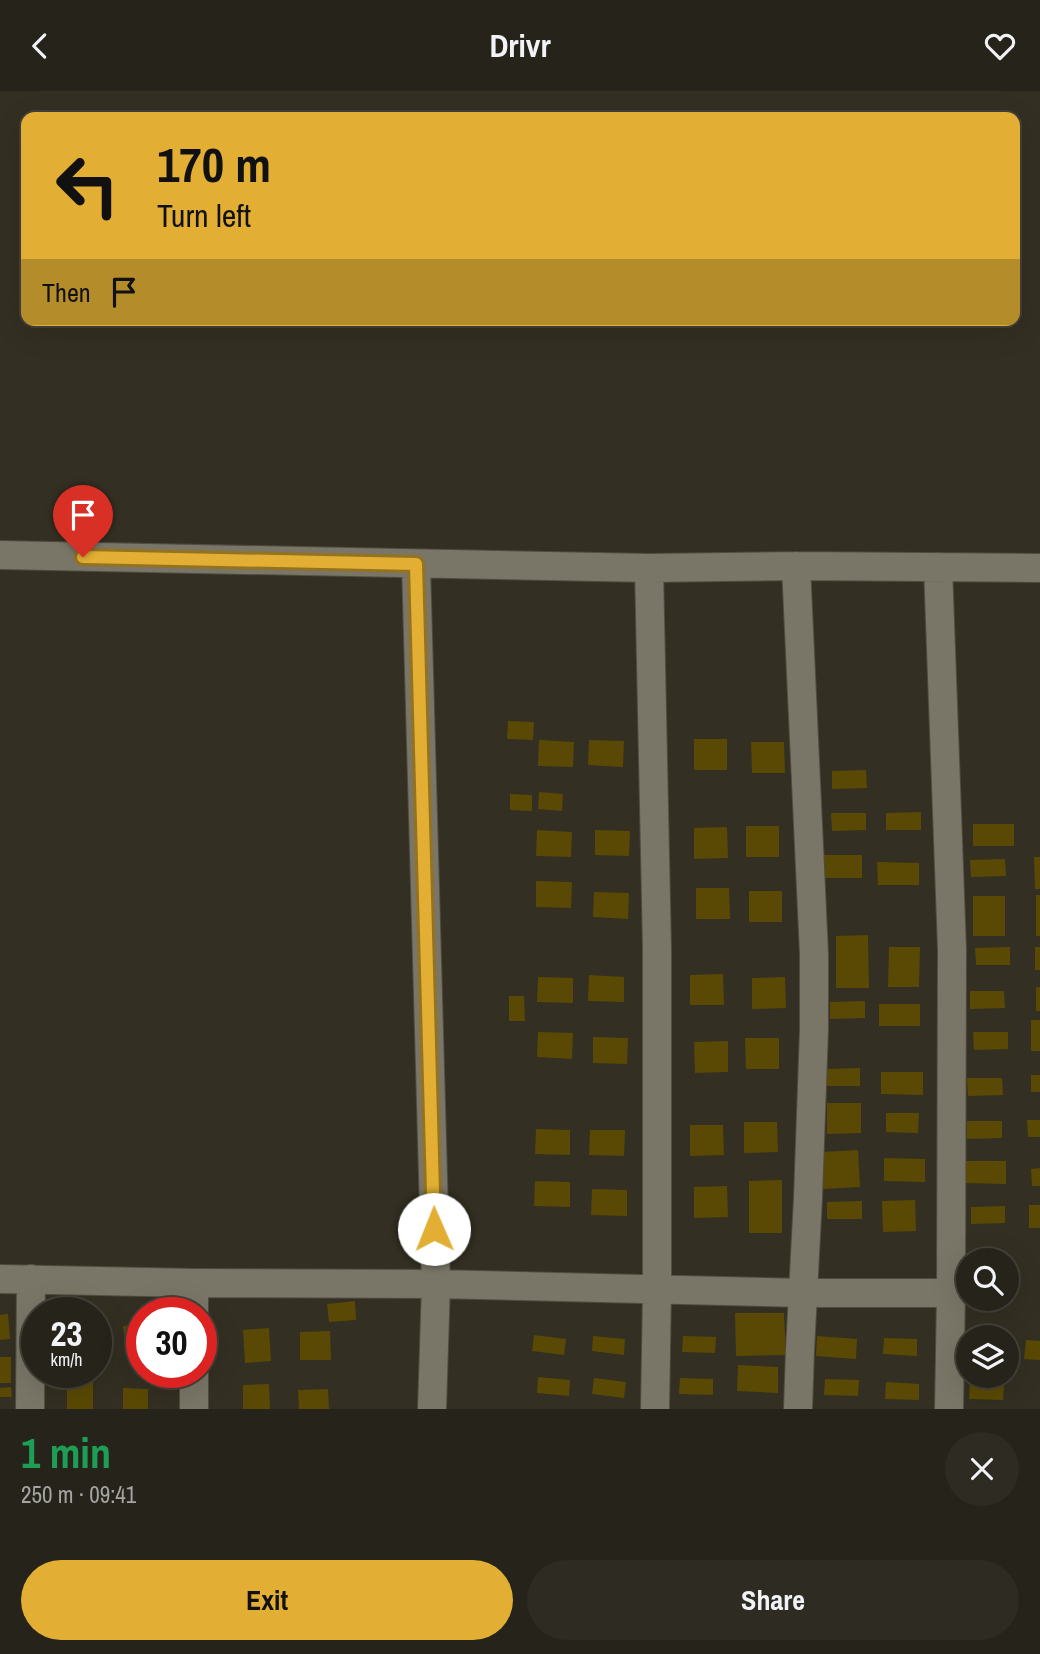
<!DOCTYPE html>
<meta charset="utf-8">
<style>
:root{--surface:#26231a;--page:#2e2b23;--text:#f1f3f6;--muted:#a4a4a2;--line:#424039;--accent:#e2af34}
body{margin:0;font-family:"Archivo Narrow",sans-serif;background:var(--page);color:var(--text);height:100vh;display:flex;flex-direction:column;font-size:26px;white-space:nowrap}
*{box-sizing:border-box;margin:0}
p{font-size:23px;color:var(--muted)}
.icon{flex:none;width:38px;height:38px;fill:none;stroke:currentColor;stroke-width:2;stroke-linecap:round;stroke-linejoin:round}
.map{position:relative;height:1318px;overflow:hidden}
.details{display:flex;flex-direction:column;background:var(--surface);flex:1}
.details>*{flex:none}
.banner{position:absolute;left:21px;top:21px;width:999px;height:214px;border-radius:14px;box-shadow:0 7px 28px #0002,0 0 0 2px var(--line);background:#e2af34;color:#111;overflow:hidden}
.buttons{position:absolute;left:956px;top:1157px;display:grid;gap:14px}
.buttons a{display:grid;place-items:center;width:63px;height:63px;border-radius:50%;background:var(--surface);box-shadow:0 7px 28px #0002,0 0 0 2px var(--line);font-size:35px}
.speed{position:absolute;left:21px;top:1206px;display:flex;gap:14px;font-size:35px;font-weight:700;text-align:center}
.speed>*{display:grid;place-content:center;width:91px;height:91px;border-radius:50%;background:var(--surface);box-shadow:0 7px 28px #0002,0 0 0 2px var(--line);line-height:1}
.speed small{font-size:18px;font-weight:400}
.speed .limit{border:10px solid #d22;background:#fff;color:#111}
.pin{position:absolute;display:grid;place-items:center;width:60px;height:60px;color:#fff;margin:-72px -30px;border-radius:50% 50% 50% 0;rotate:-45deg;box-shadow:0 0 7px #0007}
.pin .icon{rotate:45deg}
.me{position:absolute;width:77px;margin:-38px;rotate:359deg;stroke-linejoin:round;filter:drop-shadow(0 0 5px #0008)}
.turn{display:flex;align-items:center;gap:24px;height:147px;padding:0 21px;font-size:32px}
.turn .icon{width:91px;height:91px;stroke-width:2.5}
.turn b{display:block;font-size:49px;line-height:60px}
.then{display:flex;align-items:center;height:66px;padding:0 21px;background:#0003;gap:14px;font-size:26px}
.round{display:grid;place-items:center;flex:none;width:74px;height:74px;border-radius:37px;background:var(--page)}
.head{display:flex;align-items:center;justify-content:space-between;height:119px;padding:0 21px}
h1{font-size:42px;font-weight:700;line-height:52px;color:#1e9e55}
.action{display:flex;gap:14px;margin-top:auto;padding:14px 21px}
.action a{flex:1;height:80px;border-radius:42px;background:var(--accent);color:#111;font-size:28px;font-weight:700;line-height:80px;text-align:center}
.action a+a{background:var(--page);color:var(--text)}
header{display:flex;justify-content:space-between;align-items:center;height:91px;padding:0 21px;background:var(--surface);font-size:32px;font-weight:700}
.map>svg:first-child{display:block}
.building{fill:#5a4904}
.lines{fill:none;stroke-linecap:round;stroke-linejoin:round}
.minor-casing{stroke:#504c41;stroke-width:30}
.minor{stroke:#7a7667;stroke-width:28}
.route-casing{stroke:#937222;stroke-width:18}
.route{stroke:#e2af34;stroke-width:12}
</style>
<header><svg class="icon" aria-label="back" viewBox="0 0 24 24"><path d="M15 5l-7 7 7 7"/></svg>Drivr<svg class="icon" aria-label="heart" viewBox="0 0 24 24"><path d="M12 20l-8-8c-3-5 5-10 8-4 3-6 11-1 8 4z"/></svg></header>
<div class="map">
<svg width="1040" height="1318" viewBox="0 0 1040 1318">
<rect width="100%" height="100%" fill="#332f22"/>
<!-- building -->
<path class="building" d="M508 630 534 631 533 649 507 648Z
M694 648H727V679H694Z
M539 649 574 651 573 676 538 675Z
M589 649 624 650 623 676 588 674Z
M751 651H784L785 682H752Z
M866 679 867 697 832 698V680Z
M539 701 563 703 562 720 538 718Z
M510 703 532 704V720L510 719Z
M921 721V739H886V722Z
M831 722H866V739L832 740Z
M973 733H1014V755H973Z
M746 735H779V766H746Z
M727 736 728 767 694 768V737Z
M537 739 572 741 571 766 536 765Z
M595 739 630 740 629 765 595 764Z
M820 764H862V787H821Z
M1034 766H1040V798H1035Z
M1005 768 1006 785 971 786 970 769Z
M877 771 919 772V794H878Z
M536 790 572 791 571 817 536 816Z
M696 797H729L730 828H696Z
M749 800H782V831H749Z
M594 801 629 802 628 828 593 826Z
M1036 804H1040V845H1036Z
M973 805H1005V845H973Z
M868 844 869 897H836V845Z
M889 856H920L919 896H888Z
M1010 856V874H976L975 857Z
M1035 856H1040V879H1035Z
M723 883 724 914H690V884Z
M589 884 624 886V911L588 910Z
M538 886 573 887V912L537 911Z
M785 886 786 917 752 918V887Z
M1036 896H1040V920H1036Z
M970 900H1004L1005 917 970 918Z
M509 905H524L525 930H509Z
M865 910V927L830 928V911Z
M879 913H920V935H879Z
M1031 929H1040V960H1031Z
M538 941 573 942 572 968 537 966Z
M973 941H1008V958L974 959Z
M593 946 628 947 627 973 593 972Z
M745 947H779V978H746Z
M728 950V981L695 982 694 951Z
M860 977V995H825V978Z
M881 981H923V1004L881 1003Z
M1031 984H1040V1001H1031Z
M967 987H1002L1003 1004 968 1005Z
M827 1012H861V1042L827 1043Z
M886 1022H919L918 1042 886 1041Z
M1027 1029H1040V1046H1028Z
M967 1030H1002V1047L967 1048Z
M744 1031H777L778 1061 744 1062Z
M690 1034H723L724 1064 690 1065Z
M536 1038 570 1039V1064L535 1063Z
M590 1039H625L624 1065 589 1064Z
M858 1059 860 1096 823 1098 821 1061Z
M884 1067 925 1068V1091L884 1090Z
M965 1070H1006V1093L965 1092Z
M1040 1077V1095H1032L1031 1078Z
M782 1089V1142H749V1090Z
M535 1090 570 1091V1116L534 1115Z
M727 1095 728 1126 694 1127V1096Z
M592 1098 627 1099V1125L591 1124Z
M915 1109 916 1140 883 1141 882 1110Z
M862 1110V1128H827V1111Z
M1029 1114H1040V1137H1029Z
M1005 1115V1132L971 1133V1116Z
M355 1210 356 1229 329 1231 327 1213Z
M735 1222H784L786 1264 736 1265Z
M8 1223 10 1248 0 1249V1224Z
M142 1233V1266L127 1267 123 1235Z
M269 1237 271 1270 245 1272 243 1239Z
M966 1239 1006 1242V1246H966Z
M330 1240 331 1269H300V1241Z
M534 1244 566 1248 564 1264 532 1260Z
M593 1245 625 1248 624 1264 592 1260Z
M683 1245 716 1246 715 1262 682 1261Z
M817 1245 857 1248 856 1268 816 1265Z
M884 1247 917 1248V1265L883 1263Z
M1026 1249 1040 1250V1269L1024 1268Z
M0 1266H11V1292H0Z
M738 1274 778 1276V1302L737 1300Z
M538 1286 570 1289 569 1305 537 1302Z
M594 1287 626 1291 624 1307 592 1303Z
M680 1287 713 1288V1304L679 1303Z
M825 1288 859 1289 858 1305 824 1304Z
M67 1289H93V1318H67Z
M886 1291 919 1293V1309L885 1308Z
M970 1292 1004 1293 1003 1309 969 1308Z
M269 1293 270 1318H243V1294Z
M11 1296 12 1306H0V1297Z
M123 1297 148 1298V1318H123Z
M328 1298 329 1318H299L298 1299Z"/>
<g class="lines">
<defs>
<path id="minor" d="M0 464 649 477 796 475 1040 477
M416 473 436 1193 432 1318
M796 475 814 863V938L808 1107 800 1259 798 1318
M938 476 952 858 951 1202 949 1318
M649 477 657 858V1200L655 1318
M0 1188 194 1192 436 1193 803 1202H951
M194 1222V1192
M30 1318 31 1188
M194 1318V1281"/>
</defs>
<!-- minor casing -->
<use href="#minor" class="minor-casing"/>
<!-- minor -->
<use href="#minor" class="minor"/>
</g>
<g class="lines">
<defs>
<path id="route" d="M83 466 416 473 434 1138"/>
</defs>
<!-- route casing -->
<use href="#route" class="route-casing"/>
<!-- route -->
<use href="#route" class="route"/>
</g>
</svg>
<div class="buttons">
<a><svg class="icon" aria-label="search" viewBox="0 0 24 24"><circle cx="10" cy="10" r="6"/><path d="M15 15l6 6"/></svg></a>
<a><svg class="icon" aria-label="layers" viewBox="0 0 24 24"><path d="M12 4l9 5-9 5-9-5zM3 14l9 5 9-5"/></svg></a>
</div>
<div class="speed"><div>23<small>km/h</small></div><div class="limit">30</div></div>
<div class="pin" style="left:83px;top:466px;background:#d93025"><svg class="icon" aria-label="arrive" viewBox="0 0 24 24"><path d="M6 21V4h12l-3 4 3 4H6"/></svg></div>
<svg class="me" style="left:434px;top:1138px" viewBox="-20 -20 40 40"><circle r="19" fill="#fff"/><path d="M0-13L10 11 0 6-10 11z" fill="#e2af34"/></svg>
<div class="banner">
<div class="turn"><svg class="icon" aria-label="left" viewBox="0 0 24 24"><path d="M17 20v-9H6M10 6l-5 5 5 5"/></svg><div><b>170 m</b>Turn left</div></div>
<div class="then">Then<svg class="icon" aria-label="arrive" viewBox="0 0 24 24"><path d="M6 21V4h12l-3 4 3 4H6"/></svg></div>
</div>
</div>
<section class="details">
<div class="head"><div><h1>1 min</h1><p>250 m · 09:41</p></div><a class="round"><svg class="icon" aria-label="close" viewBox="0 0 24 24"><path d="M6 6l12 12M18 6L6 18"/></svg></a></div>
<div class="action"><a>Exit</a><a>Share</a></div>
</section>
